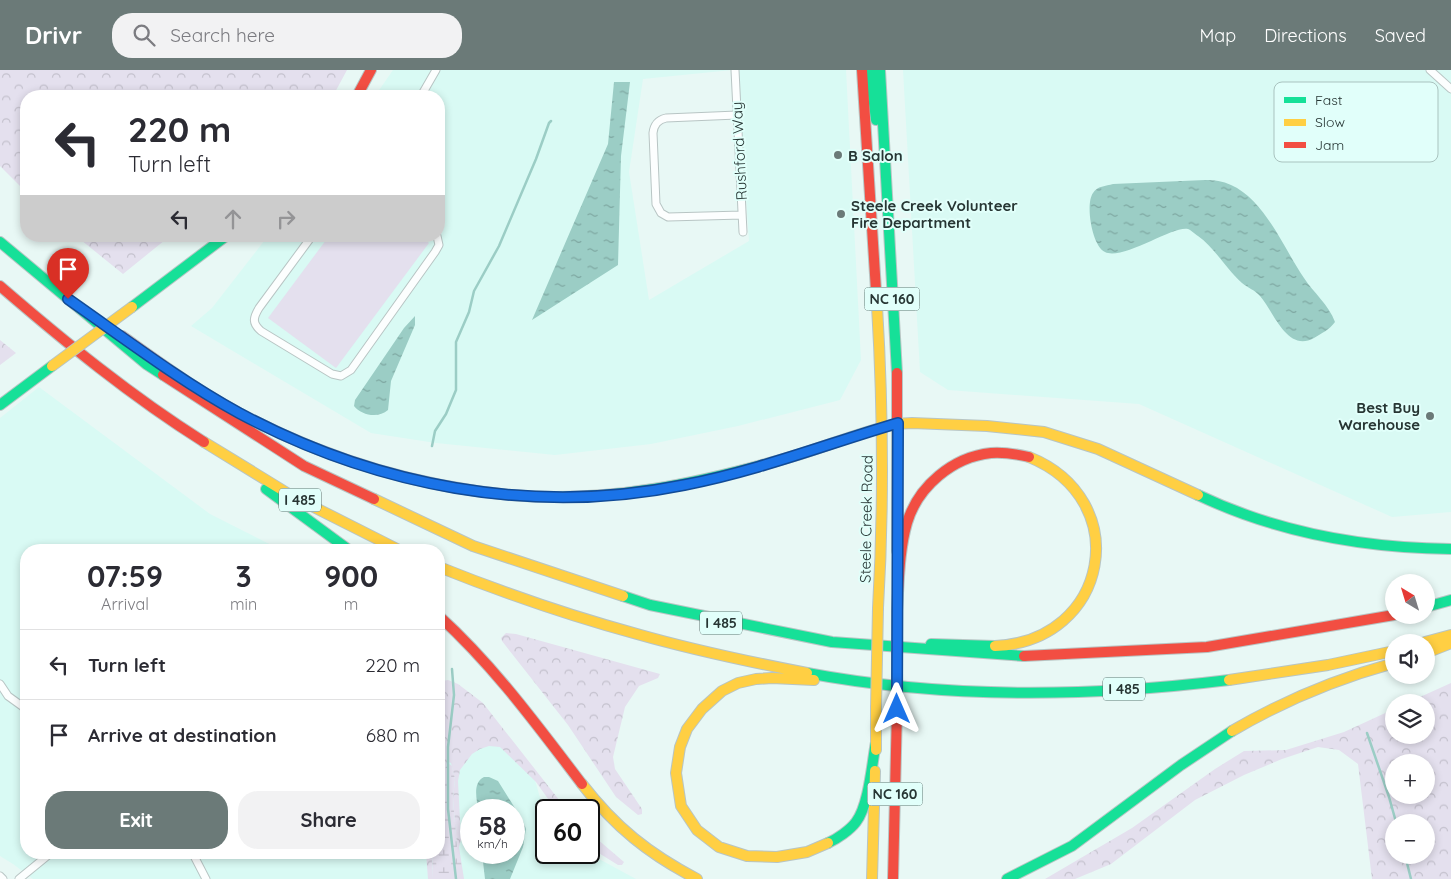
<!DOCTYPE html>
<meta charset="utf-8">
<style>
:root{--surface:#fff;--page:#f2f2f3;--text:#2b2b33;--muted:#7c7c81;--line:#e1e1e2;--accent:#6b7a78}
body{margin:0;font-family:Quicksand,sans-serif;background:var(--page);color:var(--text);height:100vh;display:flex;flex-direction:column;font-size:19px;white-space:nowrap}
*{box-sizing:border-box;margin:0}
p{font-size:16px;color:var(--muted)}
.icon{flex:none;width:28px;height:28px;fill:none;stroke:currentColor;stroke-width:2;stroke-linecap:round;stroke-linejoin:round}
.map{position:relative;flex:1;overflow:hidden}
.details{position:absolute;left:20px;top:474px;width:425px;height:315px;display:flex;flex-direction:column;background:var(--surface);border-radius:20px;box-shadow:0 2px 8px #0003}
.details>*{flex:none}
.hud{position:absolute;left:20px;top:20px;width:425px;height:152px;border-radius:20px;box-shadow:0 2px 8px #0003;background:#fff;color:var(--text);overflow:hidden}
.needle{width:32px;rotate:322deg}
.tools{position:absolute;left:1385px;top:504px;display:grid;gap:10px}
.tools a{display:grid;place-items:center;width:50px;height:50px;border-radius:50%;background:var(--surface);box-shadow:0 2px 8px #0003;font-size:25px}
.speed{position:absolute;left:460px;top:729px;display:flex;gap:10px;font-size:25px;font-weight:700;text-align:center}
.speed>*{display:grid;place-content:center;width:65px;height:65px;border-radius:50%;background:var(--surface);box-shadow:0 2px 8px #0003;line-height:1}
.speed small{font-size:12px;font-weight:400}
.speed .limit{border:2px solid #111;border-radius:8px;background:#fff;color:#111}
.pin{position:absolute;display:grid;place-items:center;width:42px;height:42px;color:#fff;margin:-51px -21px;border-radius:50% 50% 50% 0;rotate:-45deg;box-shadow:0 0 5px #0007}
.pin .icon{rotate:45deg}
.me{position:absolute;width:55px;margin:-28px;rotate:0deg;stroke-linejoin:round;filter:drop-shadow(0 0 4px #0008)}
.turn{display:flex;align-items:center;gap:18px;height:105px;padding:0 25px;font-size:22px}
.turn .icon{width:65px;height:65px;stroke-width:2.5}
.turn b{display:block;font-size:35px;line-height:42px}
.lanes{display:flex;align-items:center;height:48px;padding:0 25px;background:#0003;justify-content:center;gap:25px;direction:ltr}
.lanes .off{opacity:.35}
.eta{display:flex;justify-content:space-evenly;align-items:center;height:85px;text-align:center}
.eta b{font-size:30px;font-weight:700;line-height:35px}
.cta{display:flex;gap:10px;margin-top:auto;padding:10px 25px}
.cta a{flex:1;height:58px;border-radius:20px;background:var(--accent);color:#fff;font-size:20px;font-weight:700;line-height:58px;text-align:center}
.cta a+a{background:var(--page);color:var(--text)}
ul{padding:0;list-style:none}
li{display:flex;align-items:center;gap:15px;height:70px;padding:0 25px;border-top:1px solid var(--line)}
li div{flex:1}
li b{display:block;font-size:19px}
li em{font-style:normal}
header{display:flex;align-items:center;gap:30px;box-sizing:border-box;height:70px;padding:0 25px;background:var(--accent);color:#fff}
header strong{font-size:24px}
nav{display:flex;gap:28px;margin-inline-start:auto;font-size:18px}
.search{width:350px;height:45px;background:var(--page);display:flex;align-items:center;gap:12px;box-sizing:border-box;padding:0 18px;border-radius:20px;color:var(--muted);font-size:19px}
.map>svg:first-child{display:block}
.built{fill:#d9faf4;fill-rule:evenodd}
.forest{fill:url(#forest-crowns);fill-rule:evenodd}
.wetland{fill:url(#wetland-marsh)}
.pitch{fill:#e4e0ee}
.water{fill:url(#water-ripples)}
.lines{fill:none;stroke-linecap:round;stroke-linejoin:round}
.stream{stroke:#9bcdc5;stroke-width:2.5}
.street-casing{stroke:#b8c5c4;stroke-width:9}
.fast-casing{stroke:#b8c5c4;stroke-width:12}
.slow-casing{stroke:#b8c5c4;stroke-width:12}
.jam-casing{stroke:#b8c5c4;stroke-width:12}
.street{stroke:#fcfefe;stroke-width:7}
.fast{stroke:#16e098;stroke-width:10}
.slow{stroke:#ffcf43;stroke-width:10}
.jam{stroke:#f24e42;stroke-width:10}
.slow-bridge-casing{stroke:#b8c5c4;stroke-width:12;stroke-linecap:butt}
.slow-bridge{stroke:#ffcf43;stroke-width:10}
.route-casing{stroke:#114b97;stroke-width:12}
.route{stroke:#1a73e8;stroke-width:9}
.poi-dot{fill:#6b7a78;stroke:#e1fffa;stroke-width:2}
.labels{text-anchor:middle;dominant-baseline:central;stroke-width:4;stroke-linejoin:round;paint-order:stroke}
.shield{fill:#e1fffa;stroke:#5f726f;stroke-width:1}
.shield-label{font-size:14px;font-weight:bold;fill:#273634}
.street-label{font-size:15px;fill:#273634;stroke:#e1fffa}
.poi-label{font-size:15px;font-weight:bold;fill:#273634;stroke:#e1fffa;text-anchor:start}
.key{fill:#e1fffa;stroke:#a9c3bf;stroke-width:1}
.key-label{font-size:14px;fill:#273634}
</style>
<header>
<strong>Drivr</strong>
<div class="search"><svg class="icon" aria-label="search" viewBox="0 0 24 24"><circle cx="10" cy="10" r="6"/><path d="M15 15l6 6"/></svg>Search here</div>
<nav><a>Map</a><a>Directions</a><a>Saved</a></nav>
</header>
<div class="map">
<svg width="1451" height="809" viewBox="0 0 1451 809">
<defs>
<pattern id="forest-crowns" width="20" height="18" patternUnits="userSpaceOnUse" patternTransform="scale(1.25)"><rect width="20" height="18" fill="#e4e0ee"/><path d="M2 6a3 3 0 1 1 6 0M12 15a3 3 0 1 1 6 0" fill="none" stroke="#c4c1cd"/></pattern>
<pattern id="wetland-marsh" width="20" height="14" patternUnits="userSpaceOnUse" patternTransform="scale(1.25)"><rect width="20" height="14" fill="#e4e0ee"/><path d="M1 5h8M5 5V1M11 12h8M15 12V8" fill="none" stroke="#c4c1cd"/></pattern>
<pattern id="water-ripples" width="26" height="14" patternUnits="userSpaceOnUse" patternTransform="scale(1.25)"><rect width="26" height="14" fill="#9bcdc5"/><path d="M2 4q2-2 4 0t4 0M15 11q2-2 4 0t4 0" fill="none" stroke="#7ea7a1"/></pattern>
</defs>
<rect width="100%" height="100%" fill="#e8f8f5"/>
<!-- built -->
<path class="built" d="M393 0H732L643 9 629 102 649 230 749 171 737 0H846L861 290 840 330 738 356 651 374 555 385 436 373 371 363 191 256 212 238 268 166H439V26H375Z
M903 0H1451V442L1392 447 1139 334 948 320 920 302Z
M39 317 210 444 281 480H26V782H439V608L532 700 546 748V782L588 783 636 809H33L13 794 0 786V348ZM471 740H514V782H471Z"/>
<!-- forest -->
<path class="forest" d="M0 0H347L333 26H26V122L0 96Z
M76 166H170L123 204Z
M0 270 16 283 0 295Z
M506 563 516 564 660 604 658 608 639 616 625 637 613 687 615 699 642 739V744L638 745 616 727 568 655 502 571 501 568Z
M448 610 458 614 483 633 567 740H556L536 712 500 677 489 676 480 679 472 684 460 700 458 711 461 770 459 777H457L453 729 455 709 451 693 448 692 439 727V633L442 611Z
M1451 613V809H1372L1358 694 1339 680 1318 677 1282 689 1244 705 1195 730 1111 794 1075 809H1045L1132 758 1215 699 1244 681 1286 680 1344 662 1394 639V665H1426V632H1409ZM1426 692V725H1394V692ZM1394 752H1426V785H1394Z
M589 762 624 792 622 795H618L589 777Z
M426 783H432L433 809H428Z"/>
<!-- wetland -->
<path class="wetland" d="M447 692 452 696 455 709 453 729 457 777H459L464 809H433L432 783 439 782V727Z"/>
<!-- pitch -->
<path class="pitch" d="M329 166H420L429 173 336 298 268 248Z"/>
<!-- water -->
<path class="water" d="M614 12H630L621 86 618 195 532 250 608 74Z
M1205 110C1214 110 1223 111 1231 115 1265 130 1284 179 1304 208 1313 222 1329 235 1335 252 1329 260 1322 263 1314 268 1287 283 1274 242 1260 226 1255 220 1248 218 1242 213 1226 199 1215 178 1198 166 1195 164 1191 160 1188 159 1174 155 1122 191 1105 182 1092 176 1085 134 1093 123 1097 116 1106 116 1113 114Z
M415 246V255L391 311 388 340C378 349 361 345 354 336L355 330 404 258Z
M484 707H489L498 711 523 751 526 759 523 777 510 809H485L482 783 514 782V740H478C477 729 472 713 484 707Z"/>
<g class="lines">
<!-- stream -->
<path class="stream" d="M432 376 435 361 446 344 456 320V272L469 242 474 221 499 176 536 89 549 53 551 51
M452 599 454 625 448 677V739L456 809
M1367 663 1389 727 1396 752
M1405 785 1411 809"/>
<defs>
<path id="street" d="M735 0 743 162
M1430 0 1451 19
M421 26 436 0
M737 45 666 48C658 50 654 54 653 63L656 134 661 143 668 147 742 145
M312 166 259 238C253 248 252 253 261 261L332 304 341 306 351 300 435 182 439 175 437 166
M0 614 8 626 26 639
M192 782 206 809
M0 806 3 809
M19 809 52 782"/>
<path id="fast" d="M870 0 876 50
M880 0 897 303
M0 172 146 294 163 305
M132 237 226 166
M0 335 52 296
M266 419 349 480
M510 425C607 434 701 413 794 386 827 376 861 362 895 354
M1198 425C1278 463 1363 478 1451 479
M623 526 650 535 832 572 1024 586
M1426 537 1451 530
M931 574 995 576
M807 603C945 629 1090 627 1229 610
M828 773C837 769 850 760 856 752 869 735 872 693 876 672
M1007 809 1072 776 1181 695 1232 661"/>
<path id="slow" d="M877 236C883 337 884 437 878 538
M895 354 912 353 987 356 1044 362 1098 379 1198 425
M204 372 292 426 399 480
M374 429 473 476 623 526
M439 497C504 523 570 546 637 564 693 580 750 592 807 603
M1425 572 1451 565
M995 576C1109 571 1135 430 1029 387
M1426 583 1451 573
M814 610 772 608 756 609 738 613 722 621 702 639 687 659 680 677 676 703 681 736 697 760 719 777 747 786 777 787 807 782 828 773
M1229 610 1328 595 1394 581
M876 638V680
M1232 661C1283 631 1336 609 1394 593
M582 714C615 757 649 784 697 809
M872 809 875 701"/>
<path id="jam" d="M862 0 877 236
M357 26 371 0
M0 216C65 272 131 326 204 372
M122 266C160 293 198 321 239 343 324 388 415 416 510 425
M897 303V481
M163 305 304 396 374 429
M897 540C899 511 899 481 907 453 918 416 953 387 991 383 1004 382 1016 384 1029 387
M439 546C494 596 537 655 582 714
M1024 586 1207 577 1394 545
M893 809 897 639"/>
</defs>
<!-- street casing -->
<use href="#street" class="street-casing"/>
<!-- fast casing -->
<use href="#fast" class="fast-casing"/>
<!-- slow casing -->
<use href="#slow" class="slow-casing"/>
<!-- jam casing -->
<use href="#jam" class="jam-casing"/>
<!-- street -->
<use href="#street" class="street"/>
<!-- fast -->
<use href="#fast" class="fast"/>
<!-- slow -->
<use href="#slow" class="slow"/>
<!-- jam -->
<use href="#jam" class="jam"/>
<defs>
<path id="slow-bridge" d="M52 296 132 237
M897 540V639
M876 638 878 538"/>
</defs>
<!-- slow-bridge casing -->
<use href="#slow-bridge" class="slow-bridge-casing"/>
<!-- slow-bridge -->
<use href="#slow-bridge" class="slow-bridge"/>
</g>
<g class="lines">
<defs>
<path id="route" d="M68 229C124 268 179 310 239 343 375 416 532 446 684 415 757 401 827 374 898 353L897 639"/>
</defs>
<!-- route casing -->
<use href="#route" class="route-casing"/>
<!-- route -->
<use href="#route" class="route"/>
</g>
<!-- markers -->
<g class="poi-dot">
<circle cx="838" cy="85" r="5"/>
<circle cx="841" cy="144" r="5"/>
<circle cx="1430" cy="346" r="5"/>
</g>
<g class="labels">
<!-- shield labels -->
<g class="shield">
<rect x="864.5" y="217.5" width="55" height="23" rx="4"/>
<rect x="279" y="418.5" width="42" height="23" rx="4"/>
<rect x="700" y="541.5" width="42" height="23" rx="4"/>
<rect x="1103" y="607.5" width="42" height="23" rx="4"/>
<rect x="867.5" y="712.5" width="55" height="23" rx="4"/>
</g>
<g class="shield-label">
<text x="892" y="229">NC 160</text>
<text x="300" y="430">I 485</text>
<text x="721" y="553">I 485</text>
<text x="1124" y="619">I 485</text>
<text x="895" y="724">NC 160</text>
</g>
<!-- street labels -->
<g class="street-label">
<text transform="translate(739 81) rotate(-93)">Rushford Way</text>
<text transform="translate(866 449) rotate(-89)">Steele Creek Road</text>
</g>
<!-- poi labels -->
<g class="poi-label">
<text x="848" y="85">B Salon</text>
<text x="851" y="135">Steele Creek Volunteer<tspan x="851" dy="17">Fire Department</tspan></text>
<text x="1420" y="337" text-anchor="end">Best Buy<tspan x="1420" dy="17">Warehouse</tspan></text>
</g>
</g>
<!-- legend -->
<rect x="1274" y="12" width="164" height="80" rx="8" class="key"/>
<rect x="1284" y="27" width="22" height="6" fill="#16e098"/>
<rect x="1284" y="49" width="22" height="7" fill="#ffcf43"/>
<rect x="1284" y="72" width="22" height="6" fill="#f24e42"/>
<g class="key-label">
<text x="1315" y="35">Fast</text>
<text x="1315" y="57">Slow</text>
<text x="1315" y="80">Jam</text>
</g>
</svg>
<div class="tools">
<a><svg class="needle" viewBox="-14 -14 28 28"><path d="M0-13l5 13h-10z" fill="#e53935"/><path d="M0 13l5-13h-10z" fill="#7c7c81"/></svg></a>
<a><svg class="icon" aria-label="sound" viewBox="0 0 24 24"><path d="M4 9h4l5-4v14l-5-4H4zM17 9q2 3 0 6"/></svg></a>
<a><svg class="icon" aria-label="layers" viewBox="0 0 24 24"><path d="M12 4l9 5-9 5-9-5zM3 14l9 5 9-5"/></svg></a>
<a>+</a>
<a>−</a>
</div>
<div class="speed"><div>58<small>km/h</small></div><div class="limit">60</div></div>
<div class="pin" style="left:68px;top:229px;background:#d93025"><svg class="icon" aria-label="arrive" viewBox="0 0 24 24"><path d="M6 21V4h12l-3 4 3 4H6"/></svg></div>
<svg class="me" style="left:897px;top:639px" viewBox="-20 -20 40 40"><path d="M0-17L14 15 0 8-14 15z" fill="#1a73e8" stroke="#fff" stroke-width="4"/></svg>
<div class="hud">
<div class="turn"><svg class="icon" aria-label="left" viewBox="0 0 24 24"><path d="M17 20v-9H6M10 6l-5 5 5 5"/></svg><div><b>220 m</b>Turn left</div></div>
<div class="lanes"><svg class="icon" aria-label="left" viewBox="0 0 24 24"><path d="M17 20v-9H6M10 6l-5 5 5 5"/></svg><svg class="icon off" aria-label="ahead" viewBox="0 0 24 24"><path d="M12 20V5M6 11l6-6 6 6"/></svg><svg class="icon off" aria-label="right" viewBox="0 0 24 24"><path d="M7 20v-9h11M14 6l5 5-5 5"/></svg></div>
</div>
<section class="details">
<div class="eta">
<div><b>07:59</b><p>Arrival</p></div>
<div><b>3</b><p>min</p></div>
<div><b>900</b><p>m</p></div>
</div>
<ul>
<li><svg class="icon" aria-label="left" viewBox="0 0 24 24"><path d="M17 20v-9H6M10 6l-5 5 5 5"/></svg><div><b>Turn left</b></div><em>220 m</em></li>
<li><svg class="icon" aria-label="arrive" viewBox="0 0 24 24"><path d="M6 21V4h12l-3 4 3 4H6"/></svg><div><b>Arrive at destination</b></div><em>680 m</em></li>
</ul>
<div class="cta"><a>Exit</a><a>Share</a></div>
</section>
</div>
